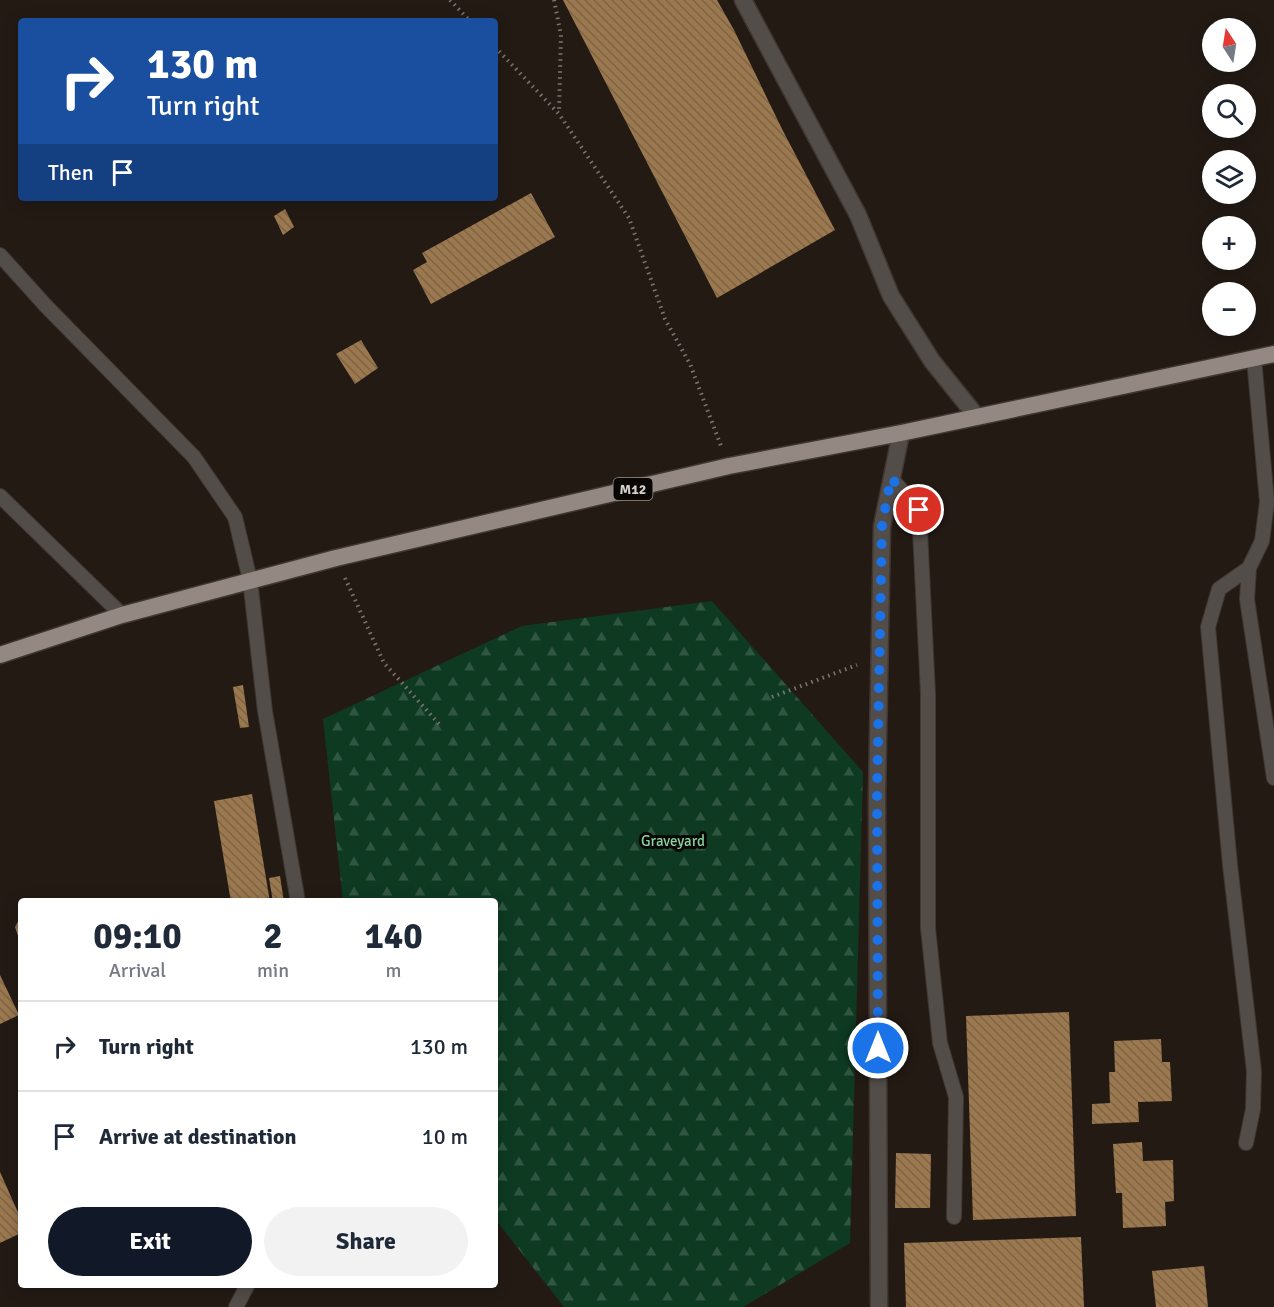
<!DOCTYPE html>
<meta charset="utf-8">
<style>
:root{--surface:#fff;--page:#f2f2f3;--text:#1f2937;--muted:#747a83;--line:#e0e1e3;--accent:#111827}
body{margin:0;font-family:Signika,sans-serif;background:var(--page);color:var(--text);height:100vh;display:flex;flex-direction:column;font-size:22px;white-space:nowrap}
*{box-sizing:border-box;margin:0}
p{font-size:20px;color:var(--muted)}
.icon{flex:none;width:33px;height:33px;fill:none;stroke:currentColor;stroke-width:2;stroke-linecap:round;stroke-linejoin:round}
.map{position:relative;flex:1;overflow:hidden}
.side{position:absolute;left:18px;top:898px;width:480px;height:390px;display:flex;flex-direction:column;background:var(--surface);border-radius:6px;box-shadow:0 3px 15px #0003}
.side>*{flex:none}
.guide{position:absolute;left:18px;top:18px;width:480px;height:183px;border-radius:6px;box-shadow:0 3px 15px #0003;background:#1a4fa0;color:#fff;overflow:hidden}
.needle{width:39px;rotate:348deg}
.fabs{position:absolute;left:1202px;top:18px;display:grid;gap:12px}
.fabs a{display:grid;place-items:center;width:54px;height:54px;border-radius:50%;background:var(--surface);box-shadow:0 3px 15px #0003;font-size:30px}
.pin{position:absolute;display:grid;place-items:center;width:51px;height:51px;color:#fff;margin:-26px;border:3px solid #fff;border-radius:50%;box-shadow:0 2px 6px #0007}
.me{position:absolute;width:66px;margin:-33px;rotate:0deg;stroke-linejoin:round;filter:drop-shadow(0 0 4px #0008)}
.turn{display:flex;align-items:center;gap:21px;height:126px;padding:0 30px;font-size:27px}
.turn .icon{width:78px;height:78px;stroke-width:2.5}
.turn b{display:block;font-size:42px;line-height:51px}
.then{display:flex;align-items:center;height:57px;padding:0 30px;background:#0003;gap:12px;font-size:22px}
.eta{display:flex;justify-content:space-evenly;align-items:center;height:102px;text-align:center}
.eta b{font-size:36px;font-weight:800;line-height:42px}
.button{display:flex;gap:12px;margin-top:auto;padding:12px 30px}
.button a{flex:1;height:69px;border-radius:36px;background:var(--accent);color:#fff;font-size:24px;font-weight:800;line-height:69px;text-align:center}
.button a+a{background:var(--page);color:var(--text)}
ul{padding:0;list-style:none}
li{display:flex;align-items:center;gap:18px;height:90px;padding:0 30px;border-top:2px solid var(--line)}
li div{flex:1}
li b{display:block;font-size:22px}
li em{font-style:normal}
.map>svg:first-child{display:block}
.forest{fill:url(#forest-firs)}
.building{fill:url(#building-back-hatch)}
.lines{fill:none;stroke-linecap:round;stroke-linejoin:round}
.service-casing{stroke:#403731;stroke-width:16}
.minor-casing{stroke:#403731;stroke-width:19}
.trunk-casing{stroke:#403731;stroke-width:19}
.path{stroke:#7d7671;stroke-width:4;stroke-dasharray:1.5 4.5;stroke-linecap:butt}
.service{stroke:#534d4a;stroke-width:14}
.minor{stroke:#534d4a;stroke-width:16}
.trunk{stroke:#948982;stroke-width:16}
.route{stroke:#1a73e8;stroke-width:10;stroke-dasharray:0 18}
.labels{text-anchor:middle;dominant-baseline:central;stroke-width:6;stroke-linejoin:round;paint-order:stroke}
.shield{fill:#090604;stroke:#989390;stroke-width:1.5}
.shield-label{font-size:14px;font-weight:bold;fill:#d6d0cc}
.park-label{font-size:15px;fill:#88d5a4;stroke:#090604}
</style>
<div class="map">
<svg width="1274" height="1307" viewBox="0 0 1274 1307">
<defs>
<pattern id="forest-firs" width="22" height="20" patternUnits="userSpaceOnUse" patternTransform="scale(1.5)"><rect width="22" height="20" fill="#0e3a22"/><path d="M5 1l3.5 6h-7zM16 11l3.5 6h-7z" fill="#305541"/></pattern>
<pattern id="building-back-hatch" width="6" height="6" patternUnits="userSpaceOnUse" patternTransform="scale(1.5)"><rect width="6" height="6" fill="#9c784e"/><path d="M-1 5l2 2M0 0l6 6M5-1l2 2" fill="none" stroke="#7c6448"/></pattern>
</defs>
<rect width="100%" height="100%" fill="#231a14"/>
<!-- forest -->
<path class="forest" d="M712 601 863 772 850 1243 743 1307H564L495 1219V902L343 901 323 719 522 626Z"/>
<!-- building -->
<path class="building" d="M563 0H717L734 30 783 131 835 230 717 298Z
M531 193 555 237 431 304 413 270 427 262 422 253Z
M285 209 294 227 283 235 274 216Z
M361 340 378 368 355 384 336 354Z
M243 685 249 727 240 728 233 687Z
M252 794 270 902H231L214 801Z
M280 876 284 902H273L269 878Z
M21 916V945L15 927Z
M0 975 19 1015 0 1024Z
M1069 1012 1076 1216 973 1220 966 1016Z
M1161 1039 1162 1062H1170L1172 1101 1138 1102 1139 1122 1092 1124V1104L1110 1103 1109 1072H1115L1114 1041Z
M1142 1142 1143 1161 1173 1160 1174 1201 1165 1202 1166 1226 1123 1228 1122 1193H1116L1113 1144Z
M896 1153 931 1154 930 1208H895Z
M0 1172 21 1219V1233L0 1243Z
M1081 1237 1084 1307H906L904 1243Z
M1204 1266 1208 1307H1156L1152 1271Z"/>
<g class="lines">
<defs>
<path id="service" d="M0 255 46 306 194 457 235 517 250 580 265 711 298 902
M1254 359 1267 502 1262 541 1249 568 1247 599 1274 778
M891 478 919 510 928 694V928L940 1043 956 1097 954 1217
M0 496 122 615
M1246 1143 1253 1109 1254 1071 1230 865 1208 627 1219 589 1249 568
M236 1307 247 1286"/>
<path id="minor" d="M743 0 858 215 891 296 932 361 977 417
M879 1307 877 794 882 526 901 433"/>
<path id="trunk" d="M0 655 122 615 336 558 729 466 901 433 1274 354"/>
</defs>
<!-- service casing -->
<use href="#service" class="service-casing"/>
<!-- minor casing -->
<use href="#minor" class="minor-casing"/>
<!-- trunk casing -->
<use href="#trunk" class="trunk-casing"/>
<!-- path -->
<path class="path" d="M450 0 470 21
M554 0 561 35 559 113
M495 47 559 114 629 218 665 319 690 364 721 446
M345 578 384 663 439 724
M772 697 857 665"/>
<!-- service -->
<use href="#service" class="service"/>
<!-- minor -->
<use href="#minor" class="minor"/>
<!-- trunk -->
<use href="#trunk" class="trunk"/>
</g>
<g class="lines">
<!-- route -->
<path class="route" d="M878 1048 877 794 882 526 891 478 919 510"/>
</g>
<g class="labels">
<!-- shield labels -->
<rect class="shield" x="613.5" y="478" width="39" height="22" rx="4.5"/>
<g class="shield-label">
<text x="633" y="489">M12</text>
</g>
<!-- park labels -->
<g class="park-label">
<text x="673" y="841">Graveyard</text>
</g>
</g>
</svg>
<div class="fabs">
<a><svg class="needle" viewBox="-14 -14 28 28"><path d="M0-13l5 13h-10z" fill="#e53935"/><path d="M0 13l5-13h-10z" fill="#747a83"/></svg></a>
<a><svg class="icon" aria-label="search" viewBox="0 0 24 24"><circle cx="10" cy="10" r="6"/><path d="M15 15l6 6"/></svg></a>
<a><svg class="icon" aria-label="layers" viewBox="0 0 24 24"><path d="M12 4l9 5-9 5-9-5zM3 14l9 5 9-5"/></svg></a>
<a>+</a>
<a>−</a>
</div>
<div class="pin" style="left:919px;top:510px;background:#d93025"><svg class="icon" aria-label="arrive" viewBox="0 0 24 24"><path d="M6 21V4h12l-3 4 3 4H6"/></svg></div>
<svg class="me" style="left:878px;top:1048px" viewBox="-20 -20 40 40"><circle r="17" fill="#1a73e8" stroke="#fff" stroke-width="3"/><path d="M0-11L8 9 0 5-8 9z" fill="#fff"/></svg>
<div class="guide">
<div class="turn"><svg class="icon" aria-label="right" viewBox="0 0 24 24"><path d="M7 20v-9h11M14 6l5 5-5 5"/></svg><div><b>130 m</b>Turn right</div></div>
<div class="then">Then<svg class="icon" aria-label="arrive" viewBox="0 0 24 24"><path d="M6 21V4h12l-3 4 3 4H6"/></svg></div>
</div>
<section class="side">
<div class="eta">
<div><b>09:10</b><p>Arrival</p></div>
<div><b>2</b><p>min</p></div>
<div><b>140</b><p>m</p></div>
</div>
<ul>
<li><svg class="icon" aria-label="right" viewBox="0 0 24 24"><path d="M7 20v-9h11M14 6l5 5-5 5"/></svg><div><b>Turn right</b></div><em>130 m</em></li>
<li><svg class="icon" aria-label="arrive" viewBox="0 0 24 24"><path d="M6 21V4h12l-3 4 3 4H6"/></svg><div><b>Arrive at destination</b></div><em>10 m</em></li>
</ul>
<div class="button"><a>Exit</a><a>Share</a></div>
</section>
</div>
